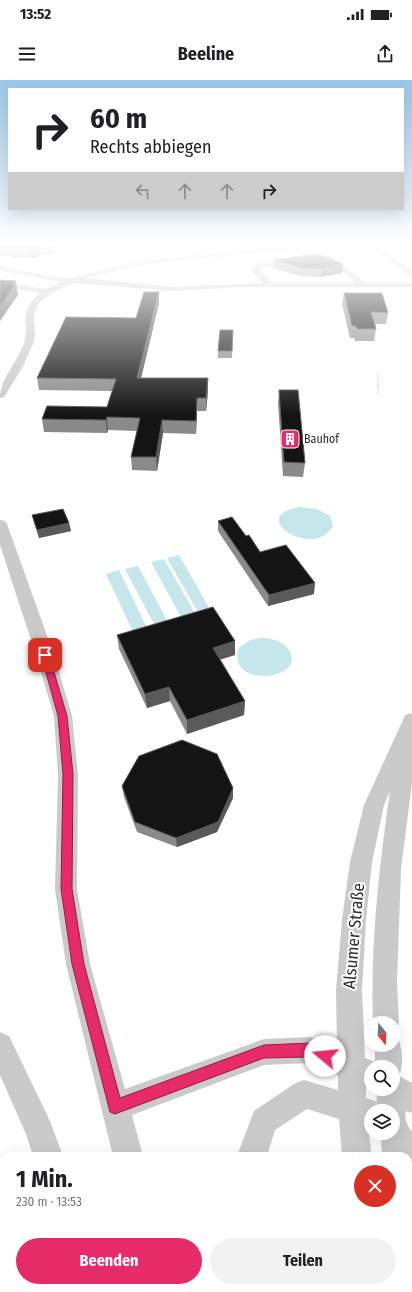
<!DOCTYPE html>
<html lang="de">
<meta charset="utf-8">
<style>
:root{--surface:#fff;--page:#f2f2f2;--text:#202124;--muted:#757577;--accent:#e72b69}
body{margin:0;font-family:"Fira Sans Condensed",sans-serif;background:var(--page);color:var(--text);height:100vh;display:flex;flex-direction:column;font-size:15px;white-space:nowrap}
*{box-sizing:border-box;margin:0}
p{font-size:13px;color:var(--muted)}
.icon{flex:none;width:22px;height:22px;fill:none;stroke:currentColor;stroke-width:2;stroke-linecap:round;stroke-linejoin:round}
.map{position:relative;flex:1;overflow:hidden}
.side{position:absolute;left:0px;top:1072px;width:412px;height:140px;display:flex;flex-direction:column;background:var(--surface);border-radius:12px 12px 0 0;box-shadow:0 4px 16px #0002}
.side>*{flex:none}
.guide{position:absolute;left:8px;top:8px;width:396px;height:122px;border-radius:0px;box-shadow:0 4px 16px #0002;background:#fff;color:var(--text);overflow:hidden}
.needle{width:26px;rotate:162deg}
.tools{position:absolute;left:364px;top:936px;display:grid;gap:8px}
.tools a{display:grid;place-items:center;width:36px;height:36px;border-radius:50%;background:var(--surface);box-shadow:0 4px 16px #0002;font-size:20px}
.pin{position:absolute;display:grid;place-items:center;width:34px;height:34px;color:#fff;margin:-17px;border-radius:8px;box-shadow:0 2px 6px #0006}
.me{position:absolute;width:44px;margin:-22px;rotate:287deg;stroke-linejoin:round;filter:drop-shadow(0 0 3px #0008)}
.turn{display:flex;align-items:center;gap:14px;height:84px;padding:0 16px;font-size:18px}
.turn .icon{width:52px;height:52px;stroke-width:2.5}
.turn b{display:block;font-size:28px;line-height:34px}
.lanes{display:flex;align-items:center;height:38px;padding:0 16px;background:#0003;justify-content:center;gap:20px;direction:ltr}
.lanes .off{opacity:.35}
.round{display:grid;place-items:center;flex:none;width:42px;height:42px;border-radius:21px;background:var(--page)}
.summary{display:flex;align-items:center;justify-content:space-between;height:68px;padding:0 16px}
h1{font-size:24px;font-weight:700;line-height:30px}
.cta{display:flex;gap:8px;margin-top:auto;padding:8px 16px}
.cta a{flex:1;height:46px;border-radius:24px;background:var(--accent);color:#fff;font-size:16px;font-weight:700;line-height:46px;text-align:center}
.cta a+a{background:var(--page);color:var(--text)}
.status{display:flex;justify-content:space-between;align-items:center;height:28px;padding:0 20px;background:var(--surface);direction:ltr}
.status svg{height:11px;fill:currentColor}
header{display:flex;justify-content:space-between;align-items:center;height:52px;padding:0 16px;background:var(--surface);font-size:18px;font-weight:700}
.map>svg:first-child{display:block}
.water{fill:#c5e6eb}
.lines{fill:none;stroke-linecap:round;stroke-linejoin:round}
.path-far1{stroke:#cacaca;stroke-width:1;stroke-dasharray:1 1;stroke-linecap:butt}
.path{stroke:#cacaca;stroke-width:1.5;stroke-dasharray:1 1;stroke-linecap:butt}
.minor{fill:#cacaca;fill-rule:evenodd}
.wall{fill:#8a8a8a}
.shaded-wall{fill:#5a5a5a}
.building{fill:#141414;stroke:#5a5a5a}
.route{fill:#e72b69;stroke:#961c44}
.labels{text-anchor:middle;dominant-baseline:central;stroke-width:4;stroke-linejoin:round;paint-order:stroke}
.far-poi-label{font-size:12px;fill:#2d2d2d;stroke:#fff;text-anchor:start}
.near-street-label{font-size:17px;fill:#2d2d2d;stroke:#fff}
</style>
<div class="status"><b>13:52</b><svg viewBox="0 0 49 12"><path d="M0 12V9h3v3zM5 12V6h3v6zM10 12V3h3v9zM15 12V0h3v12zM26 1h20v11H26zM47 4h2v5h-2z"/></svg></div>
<header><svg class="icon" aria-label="menu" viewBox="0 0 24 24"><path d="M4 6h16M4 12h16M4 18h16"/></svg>Beeline<svg class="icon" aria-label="share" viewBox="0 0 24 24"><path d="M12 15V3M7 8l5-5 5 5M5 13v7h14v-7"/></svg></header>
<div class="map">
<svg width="412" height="1212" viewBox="0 0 412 1212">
<rect width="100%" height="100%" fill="#fff"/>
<!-- water -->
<path class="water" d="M300 427 317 429 330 436 333 446C315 481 244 436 300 427Z
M179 475 211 531 199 534 167 478Z
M164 479 196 535 182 539 151 482Z
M138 486 169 544 156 548 125 489Z
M119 490 148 550 134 554 106 494Z
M259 558C270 558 282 560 289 570 308 601 225 609 239 568L250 560Z"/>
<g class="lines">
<!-- path-far1 -->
<path class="path-far1" d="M405 178 412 176"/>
<!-- path -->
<path class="path" d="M378 294V313"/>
<!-- minor -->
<path class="minor" d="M298 165H322L318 167 137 185 86 198 173 207 263 203 250 188 251 186C260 183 269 182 279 180 315 174 338 174 364 203H412V207H241L173 211 74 203 50 214 39 223 34 234 35 255 33 264 22 288 4 317 0 318C0 299 16 284 23 266 32 243 15 234 40 213L0 206V202L46 209 61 202 0 190V186L52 197 72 198 137 181ZM316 181C333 183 344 190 355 203H273L258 189 295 182Z
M368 165H375L412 191V197Z
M0 440 5 441 7 444 54 575 72 636 78 695 77 809 90 884 125 1009 264 959 310 957 337 967 336 910 342 840 350 782 364 725 403 640 405 635 412 633V703L401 789 397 902 399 943 395 952 393 953V943H373C370 865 379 788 390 711L384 725 372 782 366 840 362 910 365 978 375 982V965H393V954L397 956C403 969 404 983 399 996L412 1003V1033L406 1031C404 1037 407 1047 412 1051V1086L408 1085V1076H382L381 1060 378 1053H393V1031H371V1048L368 1047 372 1076H342L339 1039 307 1029 275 1050 267 1076H237L254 1031 294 1004 304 1000 338 1010V995L310 983 264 985 132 1035 143 1076H113L66 884 55 809 58 695 54 636 36 575 0 465ZM371 987H393V1009H376L377 1022 366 1018V1006L371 1008Z
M0 952 9 956 50 1041 63 1076H33L26 1054 0 995Z
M408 1132 412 1134V1189L408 1187Z
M67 1208H99V1212H67Z
M149 1208H181L182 1212H150Z
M246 1208H278V1212H246Z
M357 1208H389V1212H357Z"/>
</g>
<!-- wall -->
<path class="wall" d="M0 165H57L51 174H40L39 177 31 178H11L10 176H0Z
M274 180 342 193 321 197 301 196 273 188Z
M159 212V223L141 298H208V311L206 331H197L196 354 163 353 157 391 132 390 131 377 137 351 108 350 107 353 44 352 42 339 107 327 112 311 39 310 37 298 136 238Z
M344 213 388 233 386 244H375L376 249 374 261H355L354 258H350L342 224Z
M233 250 232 278H218V271Z
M279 310 305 383 303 397 283 396 278 323Z
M32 435 69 443 71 451 39 458 34 443Z
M218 441 246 456 260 472 314 514 268 526 218 451Z
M117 555 235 561V575L220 579 245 621 244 635 187 654 170 621 147 628 119 569Z
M122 706 233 708V718L217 752 177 767 137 752 124 717Z"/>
<!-- shaded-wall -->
<path class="shaded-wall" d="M39 165 40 174 39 177 31 178 30 169Z
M50 165H57L51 174Z
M343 184 342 193 321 197 322 189Z
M16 201 18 215 0 241V226Z
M159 212V223L138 311 137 298Z
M208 298V311L206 331V318Z
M197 318V331L196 354V341Z
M107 337 108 350 107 353 106 340Z
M162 340 163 353 157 391 156 377Z
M69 443 71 451 39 458 37 450Z
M315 503 314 514 268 526 269 515Z
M235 561V575L213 582V568Z
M169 607 170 621 147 628 145 614Z
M245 621 244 635 187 654V640Z
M233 708V718L217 752 177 767 176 758Z
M0 1129 4 1137V1154L0 1146Z
M4 1195V1203L0 1207V1199Z"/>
<!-- building -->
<path class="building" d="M0 165H50H39L37 168 30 169H9L10 167H0Z
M315 174 328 177 343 184 322 189 302 188 274 180Z
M0 200 16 201 13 204H16L0 226Z
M144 212H159L137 298H208L206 318H197L196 341 162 340 156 377H131L140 338 107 337 106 340 42 339 47 326 107 327 116 299 37 298 66 237 136 238Z
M344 213H382L388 233 371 232 376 249H357L356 246H352Z
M220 250H233L232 271H218Z
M279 310H298L305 383 284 382Z
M63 429 69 443 37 450 32 435Z
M232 437 246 456 249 455 260 472 286 465 315 503 269 515 218 441Z
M213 527 235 561 213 568 245 621 187 640 169 607 145 614 117 555Z
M182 660 217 674 233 708 218 742 176 758 135 742 122 706 139 676Z
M0 1146 4 1154V1195L0 1199Z"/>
<!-- sky -->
<linearGradient id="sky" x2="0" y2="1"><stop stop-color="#9ac8e9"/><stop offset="0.49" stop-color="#fff"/><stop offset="1" stop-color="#fff" stop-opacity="0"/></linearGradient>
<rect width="412" height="335" fill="url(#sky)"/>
<!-- route -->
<path class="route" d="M45 572 49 575 67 636 73 694 72 809 84 884 120 1018 264 965 310 963 330 971 332 976 330 981 325 983 310 977 264 978 115 1034 110 1032 72 884 61 809 63 694 58 636 41 575Z"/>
<!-- icons -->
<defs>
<symbol id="building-square" viewBox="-11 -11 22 22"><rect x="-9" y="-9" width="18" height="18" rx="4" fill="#e72b69" stroke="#fff"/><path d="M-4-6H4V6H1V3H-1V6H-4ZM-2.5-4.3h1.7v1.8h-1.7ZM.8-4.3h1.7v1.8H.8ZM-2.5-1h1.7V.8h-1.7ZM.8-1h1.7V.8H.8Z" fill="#fff"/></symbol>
</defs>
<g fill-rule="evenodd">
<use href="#building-square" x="279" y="348" width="22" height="22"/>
</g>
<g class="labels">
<!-- far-poi labels -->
<g class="far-poi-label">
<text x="304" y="359">Bauhof</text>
</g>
<!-- near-street labels -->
<g class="near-street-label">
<text transform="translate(354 856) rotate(-85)">Alsumer Straße</text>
</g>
</g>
</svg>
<div class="tools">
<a><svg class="needle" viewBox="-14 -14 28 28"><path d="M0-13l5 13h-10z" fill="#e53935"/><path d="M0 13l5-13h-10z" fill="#757577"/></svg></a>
<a><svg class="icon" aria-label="search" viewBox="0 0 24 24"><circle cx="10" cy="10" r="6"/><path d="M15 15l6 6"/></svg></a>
<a><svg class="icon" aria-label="layers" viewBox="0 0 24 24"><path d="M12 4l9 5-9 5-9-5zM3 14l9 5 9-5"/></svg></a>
</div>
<div class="pin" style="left:45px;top:575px;background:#d93025"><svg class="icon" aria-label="arrive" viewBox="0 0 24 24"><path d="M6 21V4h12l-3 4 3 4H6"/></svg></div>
<svg class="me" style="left:325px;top:976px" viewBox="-20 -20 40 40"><circle r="19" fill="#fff"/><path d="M0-13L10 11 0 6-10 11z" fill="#e72b69"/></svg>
<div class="guide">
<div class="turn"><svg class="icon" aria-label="right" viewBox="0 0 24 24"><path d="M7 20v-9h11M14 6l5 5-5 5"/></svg><div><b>60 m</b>Rechts abbiegen</div></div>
<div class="lanes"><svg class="icon off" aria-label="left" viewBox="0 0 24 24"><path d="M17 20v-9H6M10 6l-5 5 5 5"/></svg><svg class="icon off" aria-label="ahead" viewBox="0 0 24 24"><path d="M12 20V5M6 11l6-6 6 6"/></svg><svg class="icon off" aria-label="ahead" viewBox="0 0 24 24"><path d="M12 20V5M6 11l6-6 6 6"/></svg><svg class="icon" aria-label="right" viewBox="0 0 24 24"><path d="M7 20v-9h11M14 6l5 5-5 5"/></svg></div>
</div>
<section class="side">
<div class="summary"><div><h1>1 Min.</h1><p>230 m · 13:53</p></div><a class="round" style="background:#d93025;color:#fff"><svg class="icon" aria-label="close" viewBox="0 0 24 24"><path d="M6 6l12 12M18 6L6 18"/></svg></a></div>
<div class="cta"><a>Beenden</a><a>Teilen</a></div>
</section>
</div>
